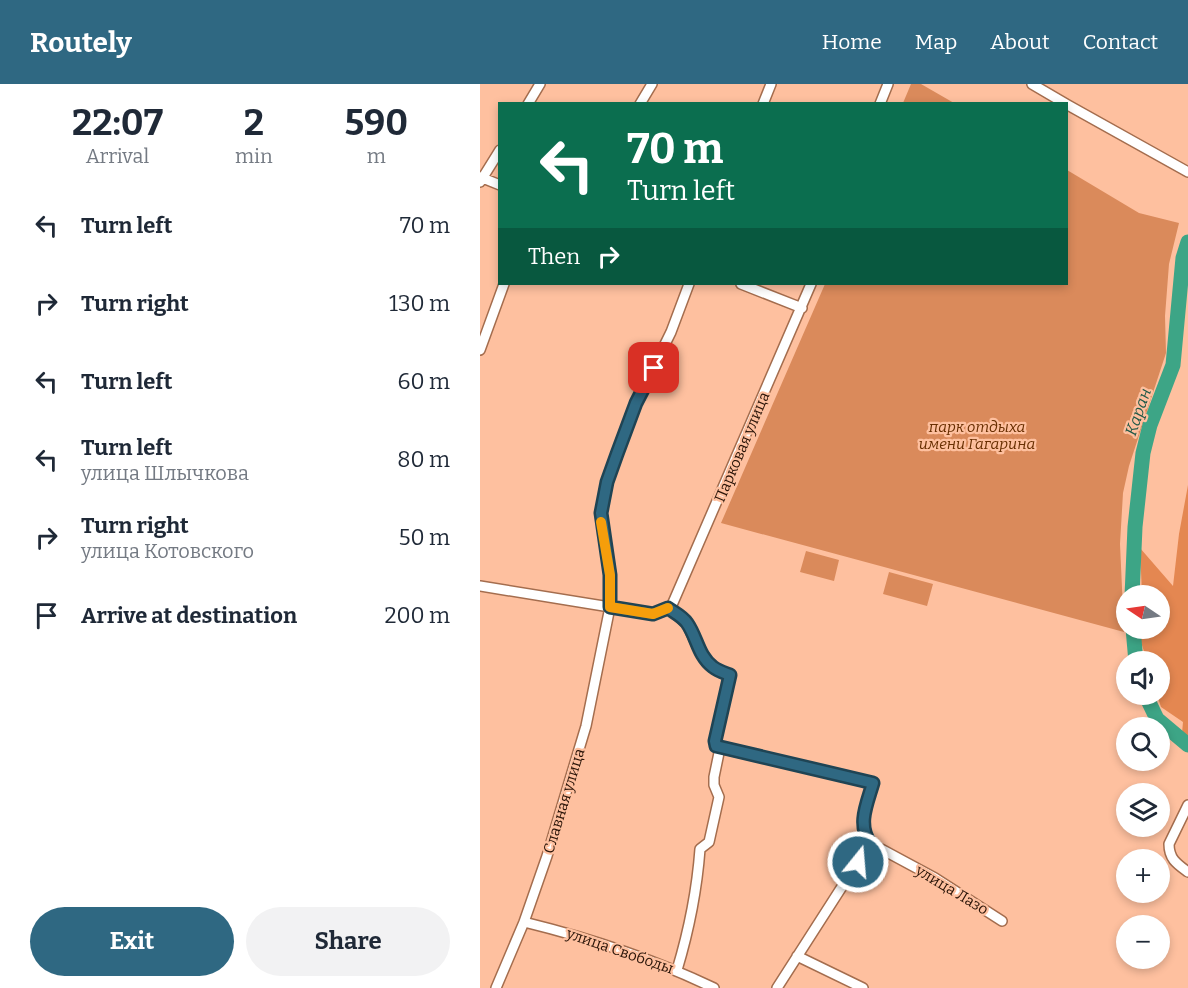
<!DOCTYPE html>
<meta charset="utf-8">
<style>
:root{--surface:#fff;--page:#f2f2f3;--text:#1f2937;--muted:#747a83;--accent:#2f6882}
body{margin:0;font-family:Bitter,serif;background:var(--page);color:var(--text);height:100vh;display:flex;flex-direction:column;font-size:22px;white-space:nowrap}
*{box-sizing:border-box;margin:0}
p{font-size:20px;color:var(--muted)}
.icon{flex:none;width:33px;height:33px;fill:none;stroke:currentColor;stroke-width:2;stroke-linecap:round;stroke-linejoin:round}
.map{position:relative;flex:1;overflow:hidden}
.details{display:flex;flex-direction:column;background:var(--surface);width:480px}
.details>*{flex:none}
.top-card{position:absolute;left:18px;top:18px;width:570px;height:183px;border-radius:0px;box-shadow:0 3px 9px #0003;background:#0b6e4f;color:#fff;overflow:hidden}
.needle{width:39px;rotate:283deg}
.buttons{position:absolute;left:636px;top:501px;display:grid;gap:12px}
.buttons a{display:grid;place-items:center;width:54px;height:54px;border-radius:50%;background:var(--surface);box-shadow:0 3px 9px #0003;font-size:30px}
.pin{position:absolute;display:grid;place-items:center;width:51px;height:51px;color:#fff;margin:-26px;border-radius:12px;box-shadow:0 3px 9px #0006}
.me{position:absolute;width:66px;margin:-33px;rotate:17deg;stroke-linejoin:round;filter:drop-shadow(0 0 4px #0008)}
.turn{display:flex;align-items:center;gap:21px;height:126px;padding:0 30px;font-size:27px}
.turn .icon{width:78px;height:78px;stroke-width:2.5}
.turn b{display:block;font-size:42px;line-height:51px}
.then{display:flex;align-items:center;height:57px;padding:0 30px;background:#0003;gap:12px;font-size:22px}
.eta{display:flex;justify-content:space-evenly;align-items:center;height:102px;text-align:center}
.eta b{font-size:36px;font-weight:700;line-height:42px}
.action{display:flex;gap:12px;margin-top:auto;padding:12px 30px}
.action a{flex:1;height:69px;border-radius:36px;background:var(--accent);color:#fff;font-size:24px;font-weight:700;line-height:69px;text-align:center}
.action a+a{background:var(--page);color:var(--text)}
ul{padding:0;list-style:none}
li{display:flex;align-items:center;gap:18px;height:78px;padding:0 30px}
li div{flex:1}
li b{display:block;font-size:22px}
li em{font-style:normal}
header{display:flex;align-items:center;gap:36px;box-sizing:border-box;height:84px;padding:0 30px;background:var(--accent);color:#fff}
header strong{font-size:28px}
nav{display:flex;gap:33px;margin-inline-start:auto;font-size:21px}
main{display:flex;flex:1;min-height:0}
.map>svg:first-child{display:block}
.green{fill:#da8a5b}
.forest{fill:#e48751}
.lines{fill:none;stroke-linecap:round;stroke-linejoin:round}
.river{stroke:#3da586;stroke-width:15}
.minor-casing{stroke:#a46d4e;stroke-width:12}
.minor{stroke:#fff;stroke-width:9}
.route-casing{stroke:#1f4454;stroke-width:15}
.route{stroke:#2f6882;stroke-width:10}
.slow{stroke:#f59e0b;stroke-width:10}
.labels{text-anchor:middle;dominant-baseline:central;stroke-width:4.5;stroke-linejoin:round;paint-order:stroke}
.park-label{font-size:15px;font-style:italic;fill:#692f02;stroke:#fec09f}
.street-label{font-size:15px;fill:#291307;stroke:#fec09f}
.water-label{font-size:16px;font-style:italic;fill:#205847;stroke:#fec09f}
</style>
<header>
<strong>Routely</strong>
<nav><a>Home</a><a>Map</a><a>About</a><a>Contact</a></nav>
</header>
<main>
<section class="details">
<div class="eta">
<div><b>22:07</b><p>Arrival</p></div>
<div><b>2</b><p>min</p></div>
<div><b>590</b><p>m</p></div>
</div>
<ul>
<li><svg class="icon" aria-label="left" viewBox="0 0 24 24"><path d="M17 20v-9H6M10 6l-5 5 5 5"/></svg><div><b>Turn left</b></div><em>70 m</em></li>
<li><svg class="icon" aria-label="right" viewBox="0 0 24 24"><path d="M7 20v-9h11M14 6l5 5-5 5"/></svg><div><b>Turn right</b></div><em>130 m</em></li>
<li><svg class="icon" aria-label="left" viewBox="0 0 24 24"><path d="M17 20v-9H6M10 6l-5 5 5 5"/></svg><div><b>Turn left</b></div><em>60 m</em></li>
<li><svg class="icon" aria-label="left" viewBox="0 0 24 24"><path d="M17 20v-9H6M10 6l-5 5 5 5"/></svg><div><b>Turn left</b><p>улица Шлычкова</p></div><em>80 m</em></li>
<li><svg class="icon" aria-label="right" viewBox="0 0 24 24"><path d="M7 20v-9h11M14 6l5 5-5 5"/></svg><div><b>Turn right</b><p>улица Котовского</p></div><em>50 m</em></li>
<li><svg class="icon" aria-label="arrive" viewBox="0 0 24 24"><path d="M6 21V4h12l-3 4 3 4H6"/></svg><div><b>Arrive at destination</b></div><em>200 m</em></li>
</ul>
<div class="action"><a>Exit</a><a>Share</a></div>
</section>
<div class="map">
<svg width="708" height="904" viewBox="0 0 708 904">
<rect width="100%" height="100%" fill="#fec09f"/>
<!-- green -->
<path class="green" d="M431 0H441L474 19H423Z
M587 86 659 129 699 139 689 180 685 232 686 269 649 382 643 409 640 460 644 548 241 439 345 200H586Z
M326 467 359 476 354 497 320 488Z
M409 488 453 500 447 522 403 510Z"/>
<!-- forest -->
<path class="forest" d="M708 401V652L702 649 703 638 681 623 677 611 680 610V578L667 577 661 558V545L680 544V512L662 511 660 464 693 502 699 450Z"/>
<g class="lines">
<!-- river -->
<path class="river" d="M652 512 655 443 663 369 670 341 693 281 703 174 708 158
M653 544 656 578
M665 610 677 635 708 661"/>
<defs>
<path id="minor" d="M552 0 586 20
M48 20 60 0
M160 20 172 0
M283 20 291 0
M400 20 408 0
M586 20 708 88
M0 93 20 101
M0 98 20 66
M261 200 322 224
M0 266 24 200
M0 502 173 530 184 527 192 521 331 200
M188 524 207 540 218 564 227 576 233 583 250 591 235 657 236 661 240 664 393 699C387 720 377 740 390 759L297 904
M708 721 689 760C689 775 697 780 708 788
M390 759 455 794 522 837
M44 838C109 854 174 875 234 904
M317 872 383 904
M197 886C209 846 217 806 220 765L229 758 239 713 234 701V693L240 664
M16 904 44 838 67 772 106 642 130 523 131 491 121 429 127 398 156 319 191 248 209 200"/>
</defs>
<!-- minor casing -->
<use href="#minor" class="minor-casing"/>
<!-- minor -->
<use href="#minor" class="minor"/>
</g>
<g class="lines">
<defs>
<path id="route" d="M174 284 156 319 137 370 127 398 121 429 130 491V523L173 530 188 524C195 529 202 532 207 539 217 553 218 572 233 583 238 587 245 589 250 591L235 657 236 662 393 699C387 720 377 740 390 759L378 778"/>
</defs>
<!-- route casing -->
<use href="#route" class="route-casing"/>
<!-- route -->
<use href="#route" class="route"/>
<!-- slow -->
<path class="slow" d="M121 438 130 491V523L173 530 188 524"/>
</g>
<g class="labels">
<!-- park labels -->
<g class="park-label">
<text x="497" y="343">парк отдыха<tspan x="497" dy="17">имени Гагарина</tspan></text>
</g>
<!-- street labels -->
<g class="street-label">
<text transform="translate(262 363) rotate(-67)">Парковая улица</text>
<text transform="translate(84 717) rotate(-73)">Славная улица</text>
<text transform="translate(472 806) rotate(31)">улица Лазо</text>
<text transform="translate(140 867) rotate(19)">улица Свободы</text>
</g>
<!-- water labels -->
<g class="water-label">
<text transform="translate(658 328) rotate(-71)">Каран</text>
</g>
</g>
</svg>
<div class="buttons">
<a><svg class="needle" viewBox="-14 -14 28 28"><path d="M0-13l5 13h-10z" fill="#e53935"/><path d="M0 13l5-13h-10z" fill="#747a83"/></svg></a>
<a><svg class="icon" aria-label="sound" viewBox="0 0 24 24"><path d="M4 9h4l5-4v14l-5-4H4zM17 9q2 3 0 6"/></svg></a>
<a><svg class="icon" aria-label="search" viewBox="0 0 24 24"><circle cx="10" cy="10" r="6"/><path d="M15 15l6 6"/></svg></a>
<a><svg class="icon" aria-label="layers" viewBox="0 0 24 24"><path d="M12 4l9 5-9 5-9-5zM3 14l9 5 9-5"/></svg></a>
<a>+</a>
<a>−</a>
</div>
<div class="pin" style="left:174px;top:284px;background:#d93025"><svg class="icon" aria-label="arrive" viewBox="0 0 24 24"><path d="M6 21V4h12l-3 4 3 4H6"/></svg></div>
<svg class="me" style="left:378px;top:778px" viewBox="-20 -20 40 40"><circle r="17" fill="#2f6882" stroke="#fff" stroke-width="3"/><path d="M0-11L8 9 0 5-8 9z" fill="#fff"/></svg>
<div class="top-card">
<div class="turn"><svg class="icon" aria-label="left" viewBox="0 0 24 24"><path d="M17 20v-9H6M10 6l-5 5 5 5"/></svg><div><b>70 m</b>Turn left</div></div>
<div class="then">Then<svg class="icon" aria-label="right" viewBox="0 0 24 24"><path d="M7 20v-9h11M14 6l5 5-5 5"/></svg></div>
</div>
</div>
</main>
